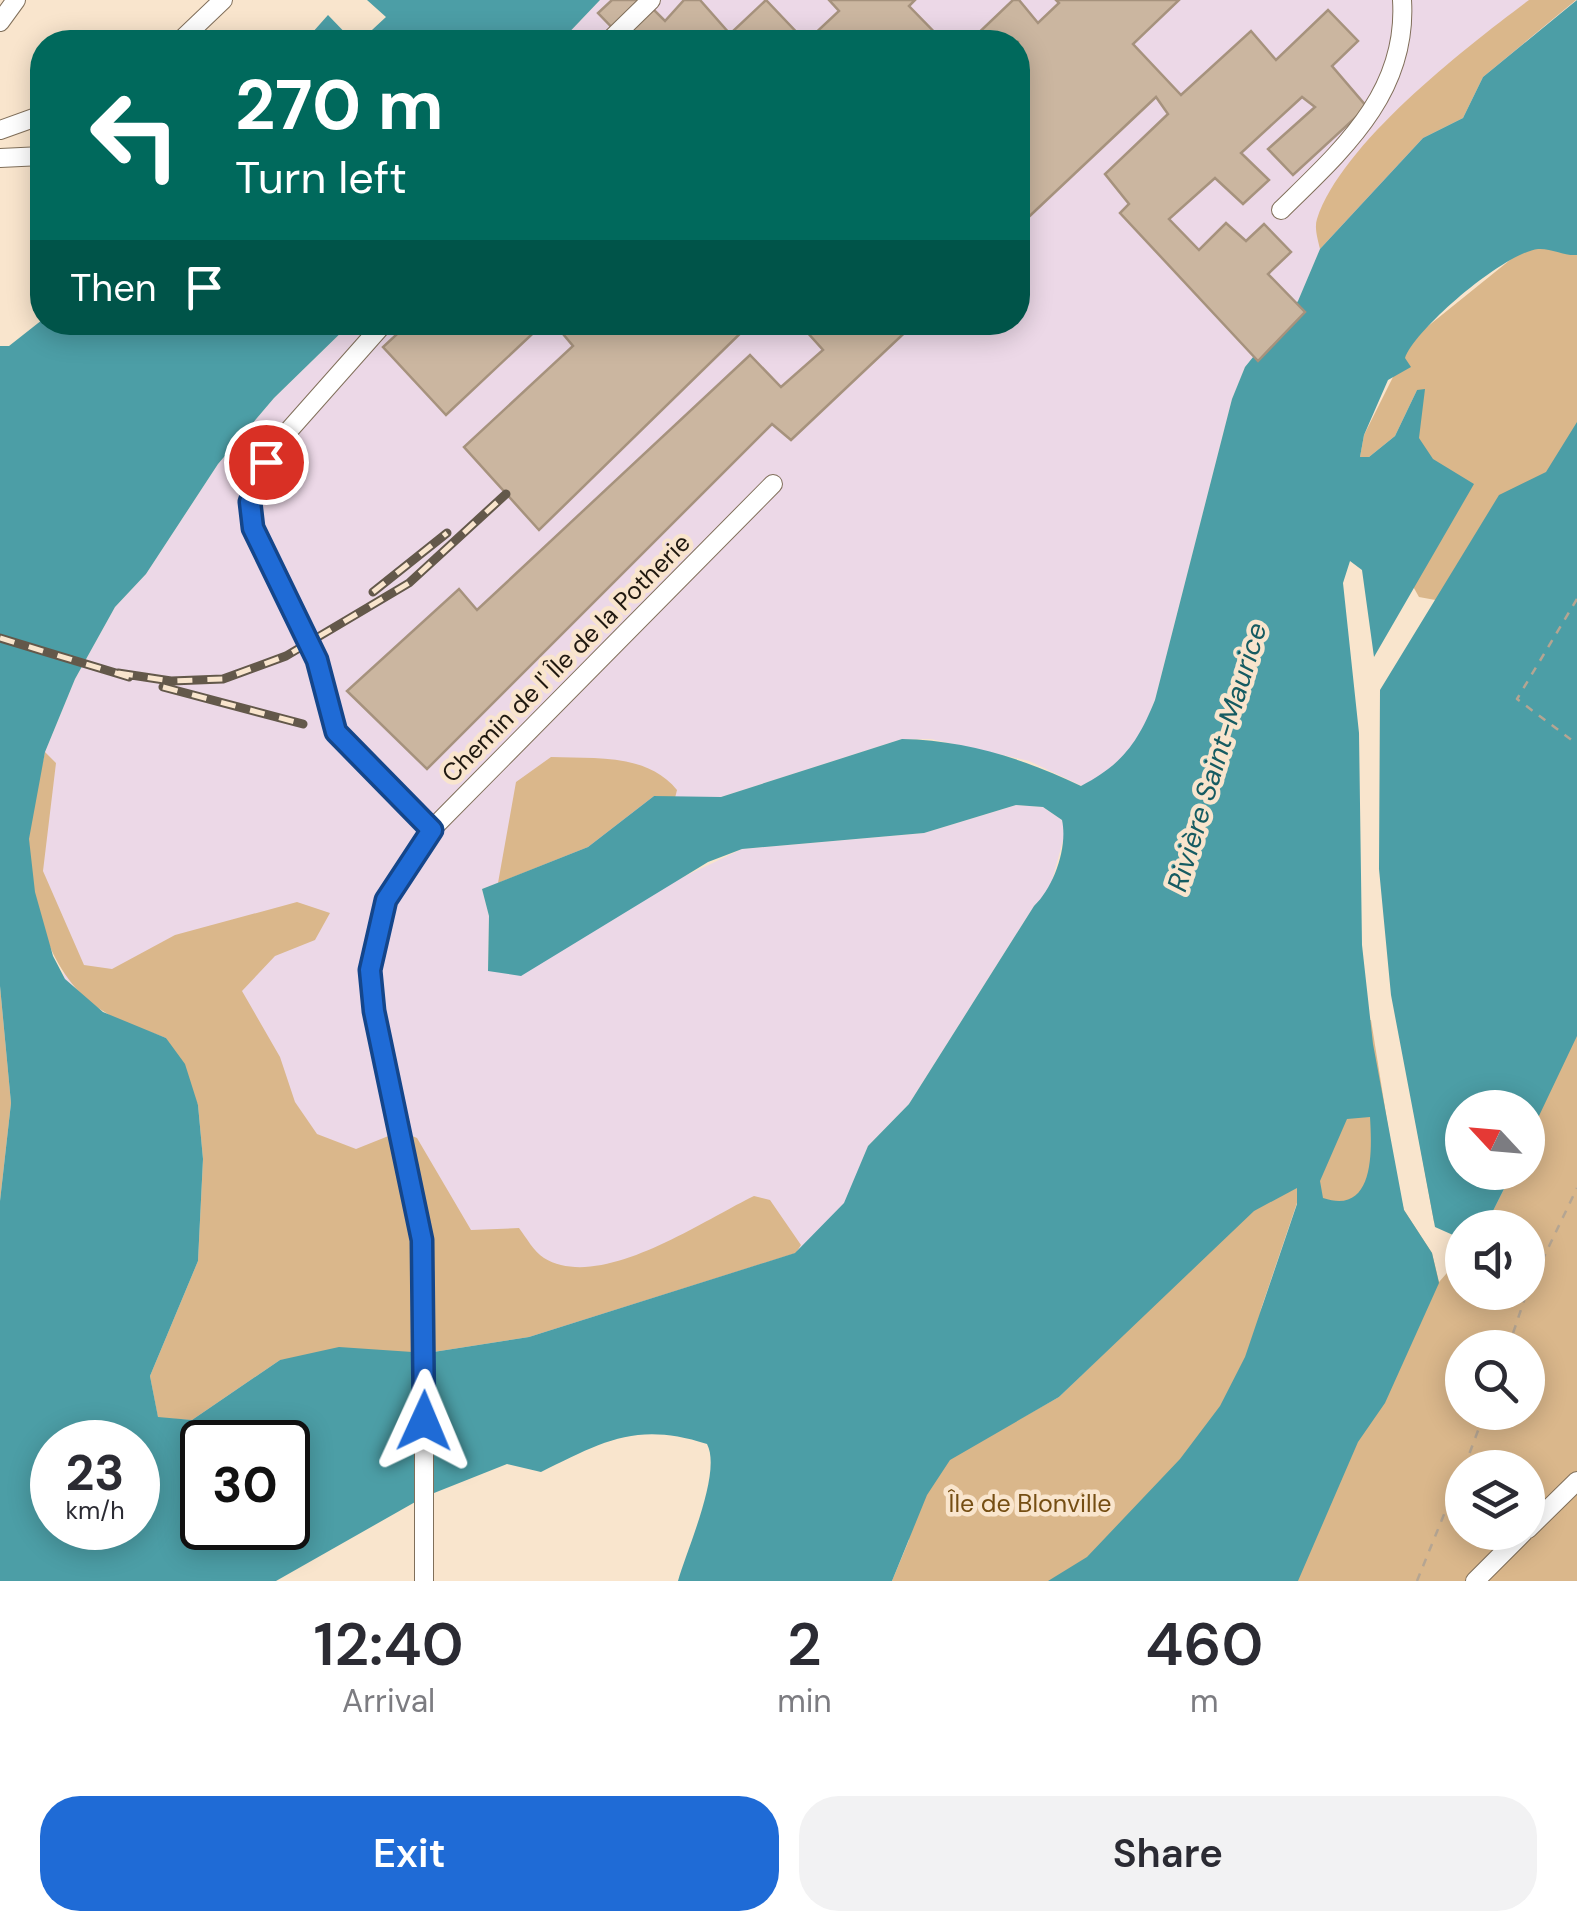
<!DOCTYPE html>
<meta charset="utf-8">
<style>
:root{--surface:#fff;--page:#f2f2f3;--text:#2b2b33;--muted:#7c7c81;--accent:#1f6bd6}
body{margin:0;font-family:"DM Sans",sans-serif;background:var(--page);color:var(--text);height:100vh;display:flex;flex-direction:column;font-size:38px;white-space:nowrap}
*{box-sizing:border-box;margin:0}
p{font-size:32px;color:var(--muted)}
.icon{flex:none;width:55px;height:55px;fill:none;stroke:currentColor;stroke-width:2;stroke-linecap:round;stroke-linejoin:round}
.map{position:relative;height:1581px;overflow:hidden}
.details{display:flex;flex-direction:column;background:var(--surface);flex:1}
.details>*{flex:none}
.banner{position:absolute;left:30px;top:30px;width:1000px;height:305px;border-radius:40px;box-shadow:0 5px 25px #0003;background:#00695c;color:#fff;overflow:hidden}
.needle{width:65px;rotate:296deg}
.controls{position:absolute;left:1445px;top:1090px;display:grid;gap:20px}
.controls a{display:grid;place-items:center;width:100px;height:100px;border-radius:50%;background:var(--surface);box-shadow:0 5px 25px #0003;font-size:50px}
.speed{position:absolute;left:30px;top:1420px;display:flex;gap:20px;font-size:50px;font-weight:700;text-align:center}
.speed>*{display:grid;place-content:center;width:130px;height:130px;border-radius:50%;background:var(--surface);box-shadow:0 5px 25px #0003;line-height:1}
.speed small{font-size:25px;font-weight:400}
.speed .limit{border:5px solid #111;border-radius:15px;background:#fff;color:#111}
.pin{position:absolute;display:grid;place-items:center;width:85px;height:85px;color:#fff;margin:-42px;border:5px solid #fff;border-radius:50%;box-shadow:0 2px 10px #0007}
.me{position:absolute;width:110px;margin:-55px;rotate:1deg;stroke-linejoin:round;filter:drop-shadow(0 0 8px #0008)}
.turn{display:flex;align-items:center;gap:35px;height:210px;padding:0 40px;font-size:45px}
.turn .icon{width:130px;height:130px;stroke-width:2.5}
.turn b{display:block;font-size:70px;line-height:85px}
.then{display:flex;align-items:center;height:95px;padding:0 40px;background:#0003;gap:20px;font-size:38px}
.eta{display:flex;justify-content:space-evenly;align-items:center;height:170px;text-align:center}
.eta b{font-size:60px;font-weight:600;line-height:70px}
.primary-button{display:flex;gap:20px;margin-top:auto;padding:20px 40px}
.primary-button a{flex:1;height:115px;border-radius:40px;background:var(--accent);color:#fff;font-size:40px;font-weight:600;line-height:115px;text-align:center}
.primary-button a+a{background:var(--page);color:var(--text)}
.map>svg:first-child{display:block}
.industrial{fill:#ecd8e7}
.green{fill:#dab78b;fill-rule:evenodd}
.water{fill:#4c9ea6;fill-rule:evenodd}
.building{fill:#cbb6a0;stroke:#a6927d;stroke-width:2.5}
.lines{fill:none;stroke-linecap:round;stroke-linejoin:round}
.minor-casing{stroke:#806f5a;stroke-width:20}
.path{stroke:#b5a592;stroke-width:2.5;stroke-dasharray:8 8;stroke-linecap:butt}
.minor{stroke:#fff;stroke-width:18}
.rail-casing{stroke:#63584a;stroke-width:9}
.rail{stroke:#f9e5cd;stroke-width:5;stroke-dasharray:15;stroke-linecap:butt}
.route-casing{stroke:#14468b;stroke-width:25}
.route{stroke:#1f6bd6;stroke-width:18}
.labels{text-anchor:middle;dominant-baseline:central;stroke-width:9;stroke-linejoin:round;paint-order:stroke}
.street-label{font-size:25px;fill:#201910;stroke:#f9e5cd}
.park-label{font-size:25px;fill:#754e13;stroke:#f9e5cd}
.water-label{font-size:28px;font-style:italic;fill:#155b61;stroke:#f9e5cd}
</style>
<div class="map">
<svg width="1577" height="1581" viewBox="0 0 1577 1581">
<rect width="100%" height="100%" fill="#f9e5cd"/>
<!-- industrial -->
<path class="industrial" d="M600 0H1576L1483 77 1320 249 1298 301 1245 367 1232 399 1155 700 1139 741 1104 774 1082 786 1029 761 931 739H902L721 797 675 798 588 847 482 889 489 916 488 970 742 849 924 833 1016 805 1043 807 1062 820 1065 833 1049 892 1034 906 909 1104 868 1146 845 1203 796 1253 529 1337 65 979 29 839 45 752 75 679 115 607 146 574 218 464 274 398 351 323 1018 322V42H560Z"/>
<!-- green -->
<path class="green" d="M1529 0H1576L1483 77 1463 118 1423 138 1320 249C1318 240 1314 228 1317 219 1342 143 1465 48 1529 0Z
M1577 186V522L1468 606 1419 597 1397 558 1417 390 1395 436 1369 457H1360L1364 435 1412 339 1510 260Z
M45 752 56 763 43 871 84 965 112 969 175 935 297 902 330 913 315 940 275 956 242 991 280 1057 295 1102 317 1134 356 1149 401 1131 417 1138 471 1230 519 1228C526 1237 534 1252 544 1258 600 1292 700 1222 754 1196L770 1200 801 1245 796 1253 529 1337 427 1353 280 1360 192 1420 158 1418 150 1376 198 1261 203 1159 198 1105 166 1038C146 1030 121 1023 103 1011 48 977 31 903 29 843 28 814 39 780 45 752Z
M551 757C595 759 647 753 677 790L675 798 654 796 588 847 498 883 516 782Z
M1577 854V1581H892L909 1540 907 1483 1359 1020H1371L1397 1183 1404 1210 1432 1253 1439 1282 1462 1256V1292H1528V1228L1485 1227 1512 1173 1528 1172V1108H1462V1240L1434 1222 1398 1025ZM1297 1203 1308 1205 1260 1312ZM1217 1244 1059 1397 1018 1420ZM1462 1348H1528V1412H1462ZM1462 1468H1528V1532H1462Z
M0 986 11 1103 0 1201Z"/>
<!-- water -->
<path class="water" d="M367 0H600L560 42H359L386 17Z
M1577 0V255C1564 256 1551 248 1538 249 1504 253 1416 328 1405 358L1411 367 1388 380 1364 435 1360 457H1369L1395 436 1417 390 1425 389 1419 438 1433 459 1474 484 1374 657 1362 570 1350 561 1343 583 1359 733 1362 945 1373 1044 1404 1210 1432 1253 1439 1283 1385 1403 1358 1442 1298 1581H1048L1087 1557 1180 1459 1220 1406 1245 1357 1297 1204V1188L1254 1211 1059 1397 950 1460 927 1495 892 1581H678C687 1549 722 1472 707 1444 636 1421 602 1442 541 1472L507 1464 424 1497 276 1581H0V1201L11 1103 0 986V346H9L42 320 351 323 274 398 218 464 146 574 115 607 75 679 45 752 29 839 35 892 53 956 65 979 103 1012 166 1038 185 1064 198 1105 203 1159 198 1261 150 1376 158 1417 192 1420 280 1360 339 1347 427 1353 529 1337 795 1253 844 1203 868 1146 909 1104 1034 906C1054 887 1068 847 1062 820L1043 807 1016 805 924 833 742 849 708 862 521 976 488 971 489 916 482 889 588 847 654 796 721 797 902 739C965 740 1025 759 1081 786 1123 764 1138 742 1155 700L1232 399 1245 367 1298 301 1320 249 1423 138 1463 118 1483 77ZM1370 1117C1372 1150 1375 1216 1323 1198L1320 1181 1347 1119ZM52 1442H138V1528H52ZM202 1442H288V1528H202Z
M328 15 354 42H304Z
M1577 422V1036L1528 1139V1108H1462V1172L1512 1173 1485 1227 1462 1228V1239L1435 1227 1391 995 1379 869 1380 690 1499 495 1546 472Z"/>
<!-- building -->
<path class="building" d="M612 0H644L665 21 684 0H700L730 34 766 0 806 42 839 11 829 0H915L909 6 944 42H626L598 13Z
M1013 0H1019L1038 23 1059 3 1056 0H1179L1133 44 1181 95 1251 31 1276 60 1328 10 1358 41 1332 66 1367 107 1293 175 1268 149 1315 107 1302 97 1241 153 1269 180 1243 204 1215 178 1169 219 1199 250 1226 223 1246 241 1264 224 1291 252 1268 274 1305 312 1258 361 1120 213 1129 204 1105 174 1168 114 1156 97 1018 227V42H969Z
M410 322H545L446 415 383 347Z
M553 322H752L539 530 464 447 573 346Z
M798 322H916L791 440 772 424 427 769 347 691 459 589 477 610 750 355 781 387 823 350Z"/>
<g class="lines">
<defs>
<path id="minor" d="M0 22 16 0
M179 42 223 0
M608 42 651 0
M0 130 42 115
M0 158 42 156
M1281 210C1342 150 1408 93 1402 0
M385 322 276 445 256 479 251 502 253 528 317 660 335 732 432 830
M1528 1529 1577 1481
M424 1581V1259L374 1011 370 970 385 901 436 825 773 484
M1475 1581 1524 1532"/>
</defs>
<!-- minor casing -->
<use href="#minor" class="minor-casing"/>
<!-- path -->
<path class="path" d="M1577 599 1517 699 1577 744
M1528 1290 1577 1188
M1508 1348 1527 1292
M1464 1468 1485 1412
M1417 1581 1462 1470"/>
<!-- minor -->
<use href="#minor" class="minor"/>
<defs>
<path id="rail" d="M373 592 447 533
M0 638 129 677
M118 673 171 681 223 679 286 656 409 583 506 494
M163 687 303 724"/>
</defs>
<!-- rail casing -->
<use href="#rail" class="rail-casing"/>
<!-- rail -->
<use href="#rail" class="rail"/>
</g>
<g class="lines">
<defs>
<path id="route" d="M266 462 250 502 253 528 317 660 336 732 432 830 386 900 370 970 374 1011 422 1240 424 1421"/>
</defs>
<!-- route casing -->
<use href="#route" class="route-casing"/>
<!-- route -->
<use href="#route" class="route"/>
</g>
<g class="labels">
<!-- street labels -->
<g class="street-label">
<text transform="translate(566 658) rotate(-45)">Chemin de l' Île de la Potherie</text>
</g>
<!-- park labels -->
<g class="park-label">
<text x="1030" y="1503">Île de Blonville</text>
</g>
<!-- water labels -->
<g class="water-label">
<text transform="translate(1217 757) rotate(-73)">Rivière Saint-Maurice</text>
</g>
</g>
</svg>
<div class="controls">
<a><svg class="needle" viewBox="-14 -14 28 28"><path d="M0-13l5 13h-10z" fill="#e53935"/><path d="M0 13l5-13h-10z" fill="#7c7c81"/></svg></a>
<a><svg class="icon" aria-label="sound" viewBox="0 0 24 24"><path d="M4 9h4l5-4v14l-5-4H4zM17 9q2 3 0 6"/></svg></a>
<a><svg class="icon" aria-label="search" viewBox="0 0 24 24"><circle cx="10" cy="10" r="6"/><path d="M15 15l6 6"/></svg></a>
<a><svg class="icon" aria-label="layers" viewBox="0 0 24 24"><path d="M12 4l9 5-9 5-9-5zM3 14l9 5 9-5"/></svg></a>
</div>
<div class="speed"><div>23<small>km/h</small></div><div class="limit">30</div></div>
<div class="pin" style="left:266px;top:462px;background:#d93025"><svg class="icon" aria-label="arrive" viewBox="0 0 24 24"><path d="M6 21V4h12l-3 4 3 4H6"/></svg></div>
<svg class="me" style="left:424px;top:1421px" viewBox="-20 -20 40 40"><path d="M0-17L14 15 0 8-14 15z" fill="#1f6bd6" stroke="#fff" stroke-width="4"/></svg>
<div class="banner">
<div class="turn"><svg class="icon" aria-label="left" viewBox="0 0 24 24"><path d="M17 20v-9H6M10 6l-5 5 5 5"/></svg><div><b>270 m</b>Turn left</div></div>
<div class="then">Then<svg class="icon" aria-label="arrive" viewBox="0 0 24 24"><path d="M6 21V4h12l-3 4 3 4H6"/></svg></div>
</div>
</div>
<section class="details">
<div class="eta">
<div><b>12:40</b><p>Arrival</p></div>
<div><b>2</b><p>min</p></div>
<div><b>460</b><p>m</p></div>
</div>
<div class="primary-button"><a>Exit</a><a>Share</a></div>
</section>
